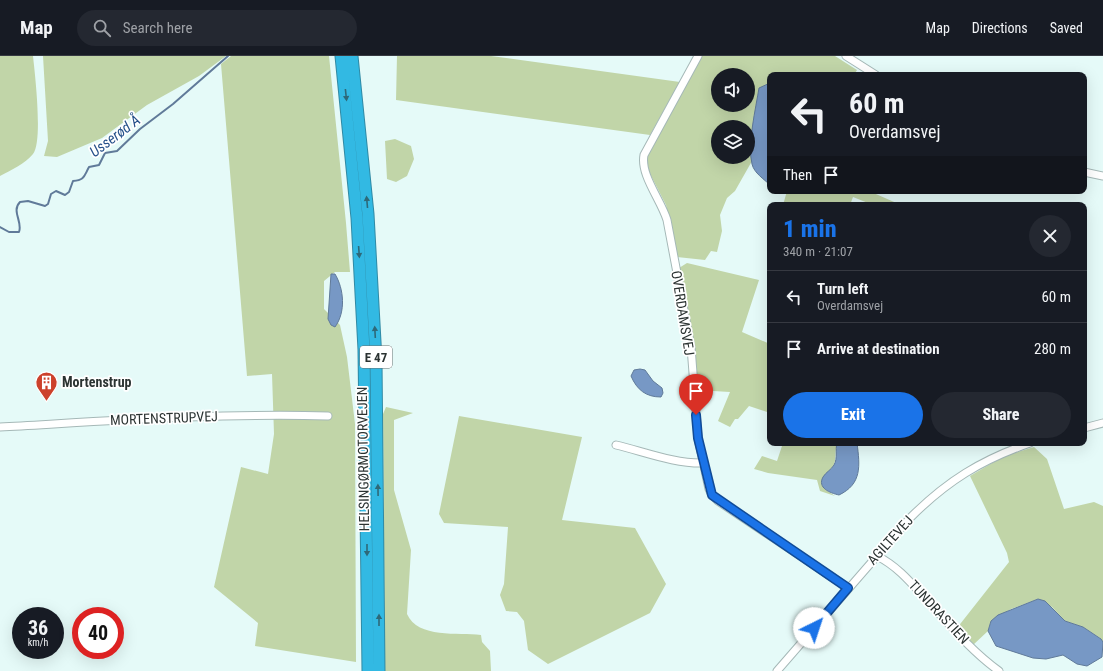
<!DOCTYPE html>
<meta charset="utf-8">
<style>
:root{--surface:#171b24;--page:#242831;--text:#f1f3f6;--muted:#9ea1a6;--line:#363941;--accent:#1a73e8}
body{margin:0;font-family:"Roboto Condensed",sans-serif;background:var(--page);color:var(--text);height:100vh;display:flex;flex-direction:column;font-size:15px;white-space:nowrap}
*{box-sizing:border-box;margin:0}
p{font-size:13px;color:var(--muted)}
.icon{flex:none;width:22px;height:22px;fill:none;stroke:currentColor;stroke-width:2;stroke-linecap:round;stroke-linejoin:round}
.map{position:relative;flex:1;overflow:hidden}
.details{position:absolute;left:767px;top:146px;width:320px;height:244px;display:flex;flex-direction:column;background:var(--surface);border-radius:8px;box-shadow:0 4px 16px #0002}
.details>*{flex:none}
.guide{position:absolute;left:767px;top:16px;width:320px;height:122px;border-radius:8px;box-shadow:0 4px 16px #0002;background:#171b24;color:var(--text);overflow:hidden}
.tools{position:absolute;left:711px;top:12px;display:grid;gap:8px}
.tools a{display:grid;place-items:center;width:44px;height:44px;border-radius:50%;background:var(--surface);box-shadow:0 4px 16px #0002;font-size:20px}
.speed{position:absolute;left:12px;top:551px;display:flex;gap:8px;font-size:20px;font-weight:700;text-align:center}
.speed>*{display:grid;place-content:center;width:52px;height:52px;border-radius:50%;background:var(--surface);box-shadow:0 4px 16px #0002;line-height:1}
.speed small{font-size:10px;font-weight:400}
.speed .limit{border:6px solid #d22;background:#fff;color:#111}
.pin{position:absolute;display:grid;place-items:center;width:34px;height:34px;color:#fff;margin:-41px -17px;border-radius:50% 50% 50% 0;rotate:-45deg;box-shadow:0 0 4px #0007}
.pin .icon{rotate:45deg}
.me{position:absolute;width:44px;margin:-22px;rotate:41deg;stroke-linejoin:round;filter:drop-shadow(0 0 3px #0008)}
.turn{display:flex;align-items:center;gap:14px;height:84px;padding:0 16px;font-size:18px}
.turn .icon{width:52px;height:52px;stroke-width:2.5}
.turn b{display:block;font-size:28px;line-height:34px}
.then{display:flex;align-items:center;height:38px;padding:0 16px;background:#0003;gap:8px;font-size:15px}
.round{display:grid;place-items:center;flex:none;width:42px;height:42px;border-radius:21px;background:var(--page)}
.head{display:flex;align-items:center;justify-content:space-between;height:68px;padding:0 16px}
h1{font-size:24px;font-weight:800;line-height:30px;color:var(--accent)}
.action{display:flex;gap:8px;margin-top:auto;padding:8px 16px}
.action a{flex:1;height:46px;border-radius:24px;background:var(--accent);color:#fff;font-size:16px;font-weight:800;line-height:46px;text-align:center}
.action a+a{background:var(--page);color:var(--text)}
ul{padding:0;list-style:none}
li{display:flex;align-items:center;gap:12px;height:52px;padding:0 16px;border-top:1px solid var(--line)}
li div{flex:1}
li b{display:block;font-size:15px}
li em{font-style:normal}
header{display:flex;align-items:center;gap:24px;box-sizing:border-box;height:56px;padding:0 20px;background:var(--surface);border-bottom:1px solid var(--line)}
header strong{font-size:19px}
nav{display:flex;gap:22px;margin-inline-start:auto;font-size:14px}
.search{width:280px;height:36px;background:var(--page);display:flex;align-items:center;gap:10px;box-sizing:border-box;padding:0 14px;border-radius:22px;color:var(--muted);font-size:15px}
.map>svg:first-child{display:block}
.green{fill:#c1d5a8;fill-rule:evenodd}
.water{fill:#7798c5;stroke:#607a99}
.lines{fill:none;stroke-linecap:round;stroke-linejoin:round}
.stream{stroke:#607a99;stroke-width:2}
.minor-casing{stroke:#a5b8b7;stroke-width:9}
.highway-casing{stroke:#308aa5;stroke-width:13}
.minor{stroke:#fff;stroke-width:7}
.highway{stroke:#32b9e3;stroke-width:11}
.oneway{fill:#2e6979}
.route-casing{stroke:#114b97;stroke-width:10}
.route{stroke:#1a73e8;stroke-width:7}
.labels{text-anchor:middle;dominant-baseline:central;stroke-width:3.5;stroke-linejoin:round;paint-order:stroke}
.shield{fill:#fff;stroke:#6b7070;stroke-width:1}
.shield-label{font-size:13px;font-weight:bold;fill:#2b3332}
.street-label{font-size:14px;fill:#2b3332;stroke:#fff}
.poi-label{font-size:14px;font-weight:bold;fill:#2b3332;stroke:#fff;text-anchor:start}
.water-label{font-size:15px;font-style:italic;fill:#26518a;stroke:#fff}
</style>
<header>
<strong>Map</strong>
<div class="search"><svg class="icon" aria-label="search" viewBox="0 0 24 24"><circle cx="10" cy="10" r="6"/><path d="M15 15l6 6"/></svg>Search here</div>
<nav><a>Map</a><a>Directions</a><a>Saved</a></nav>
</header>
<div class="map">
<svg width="1103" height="615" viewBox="0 0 1103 615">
<rect width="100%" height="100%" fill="#e5faf8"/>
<!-- green -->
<path class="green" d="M0 0H33C35 18 43 86 33 98 25 108 11 114 0 120Z
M43 0H226L199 20 147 49 102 82 57 101 44 100 48 85Z
M231 0H329L346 167 350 216H335L324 225V253L340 269 347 301 355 368 356 606 255 590 258 567 214 531 241 411 268 418 274 378 272 318 247 320 221 8Z
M397 0H491L680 26 650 79 396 44Z
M702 0H835L857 14 854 19H770V27L759 32 753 67 752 105 735 135 727 142 720 159 722 175 717 196 711 195 705 204 677 201 666 149 647 112V100ZM718 19H748V49H718ZM718 71H748V101H718Z
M395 83 411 90 414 103 407 120 396 126 387 123 385 85Z
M787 135H869L901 149H873L853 141 850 149H783Z
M687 207 759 224 742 276 770 288V357L749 350 738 363H735L730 371 718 365 730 336 696 334 679 212Z
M386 351 413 357 394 364V434L411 494 407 558C418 583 458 576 481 579L482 586 490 595 491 615H385L383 358Z
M459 360 582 381 562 464 635 472 666 528 650 557 548 608 528 594 524 565 517 556 506 555 500 539 504 528 508 471 444 467 439 458Z
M783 387H837C833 403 840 407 824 420L826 434 835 440 820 435 817 424 768 417 754 413 762 400 777 405Z
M1034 391 1047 403 1064 453 1094 446 1103 450V587L1100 582 1083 571 1065 565 1052 551 1038 543 1011 553 991 565 988 575 973 589 957 572 1009 506 1007 497 970 420 1004 400Z"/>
<!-- water -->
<path class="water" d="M770 27V129C764 123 754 117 752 108 747 89 756 51 759 32Z
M331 218H335C344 233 346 256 335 271L331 269 328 263Z
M640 313 645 314 653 325 662 332 663 337 661 341C646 341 637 334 631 320L634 314Z
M837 387H857C860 410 862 428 839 439 830 437 817 432 823 421 826 416 831 414 834 409 838 402 835 394 837 387Z
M1038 543 1045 545 1065 565 1083 571 1101 583 1103 586 1102 601 1087 610 1077 608 1063 599 1046 603 1033 602 996 590 988 575 991 565 998 559Z"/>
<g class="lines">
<!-- stream -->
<path class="stream" d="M0 171 9 176H19C23 166 11 155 20 146L28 145 45 150 48 148 51 138 56 135 65 139 69 136 73 125C85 124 84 120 89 111L99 109 105 97 117 95 140 73 173 48 228 0"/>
<defs>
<path id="minor" d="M698 0 644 99C640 119 661 144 667 164L691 291 698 382 709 433 712 439 718 445 848 532
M846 0 876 19
M1084 116 1103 120
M0 371C109 365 218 357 328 360
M1084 372 1103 367
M616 389C645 396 675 408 704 407
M877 500C901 512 915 532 933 551 953 573 975 598 999 615
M777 615 910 462C947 425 981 404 1030 387"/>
<path id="highway" d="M341 0 357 162 364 294 368 615
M352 0 368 158 376 304 379 615"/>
</defs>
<!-- minor casing -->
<use href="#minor" class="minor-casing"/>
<!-- highway casing -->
<use href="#highway" class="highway-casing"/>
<!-- minor -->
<use href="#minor" class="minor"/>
<!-- highway -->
<use href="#highway" class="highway"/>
</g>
<!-- one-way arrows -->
<defs><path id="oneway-solid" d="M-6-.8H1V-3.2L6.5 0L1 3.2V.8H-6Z"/></defs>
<g class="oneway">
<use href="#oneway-solid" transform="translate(346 39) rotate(84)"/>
<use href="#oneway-solid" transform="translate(367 146) rotate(-95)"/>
<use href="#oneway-solid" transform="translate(359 196) rotate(86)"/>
<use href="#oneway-solid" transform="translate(375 276) rotate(-93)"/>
<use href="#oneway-solid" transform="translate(378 434) rotate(-91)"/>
<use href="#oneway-solid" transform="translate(367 494) rotate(90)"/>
<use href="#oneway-solid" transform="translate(379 564) rotate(-90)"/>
</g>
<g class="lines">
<defs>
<path id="route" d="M696 359 698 382 712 439 848 532 814 572"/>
</defs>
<!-- route casing -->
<use href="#route" class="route-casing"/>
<!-- route -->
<use href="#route" class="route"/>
</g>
<!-- icons -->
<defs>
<symbol id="building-pin" viewBox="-11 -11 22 30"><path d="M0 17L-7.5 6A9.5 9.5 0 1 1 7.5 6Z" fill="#cc412b" stroke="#fff"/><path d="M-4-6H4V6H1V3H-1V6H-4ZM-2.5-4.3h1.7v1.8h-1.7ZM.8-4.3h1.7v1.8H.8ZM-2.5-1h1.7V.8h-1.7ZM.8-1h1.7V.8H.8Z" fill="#fff"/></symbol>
</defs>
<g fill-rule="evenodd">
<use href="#building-pin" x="34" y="314" width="25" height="34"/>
</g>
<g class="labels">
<!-- shield labels -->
<rect class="shield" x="360" y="290" width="32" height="22" rx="3"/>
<g class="shield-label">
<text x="376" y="301">E 47</text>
</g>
<!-- street labels -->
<g class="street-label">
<text transform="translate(683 257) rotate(81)">OVERDAMSVEJ</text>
<text transform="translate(164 362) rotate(-2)">MORTENSTRUPVEJ</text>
<text transform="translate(363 403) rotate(-91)">HELSINGØRMOTORVEJEN</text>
<text transform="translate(890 484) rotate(-48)">AGILTEVEJ</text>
<text transform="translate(939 556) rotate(47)">TUNDRASTIEN</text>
</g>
<!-- poi labels -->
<g class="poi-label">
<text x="62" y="326">Mortenstrup</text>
</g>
<!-- water labels -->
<g class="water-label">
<text transform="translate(115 80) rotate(-37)">Usserød Å</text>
</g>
</g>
</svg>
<div class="tools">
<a><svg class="icon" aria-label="sound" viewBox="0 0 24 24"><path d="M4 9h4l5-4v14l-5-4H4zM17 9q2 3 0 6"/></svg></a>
<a><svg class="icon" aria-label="layers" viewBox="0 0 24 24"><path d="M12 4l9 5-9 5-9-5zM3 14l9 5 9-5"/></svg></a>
</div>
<div class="speed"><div>36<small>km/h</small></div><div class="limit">40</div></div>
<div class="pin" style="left:696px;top:359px;background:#d93025"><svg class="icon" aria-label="arrive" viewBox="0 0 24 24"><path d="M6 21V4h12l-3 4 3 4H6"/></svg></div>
<svg class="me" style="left:814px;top:572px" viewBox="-20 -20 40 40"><circle r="19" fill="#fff"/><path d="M0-13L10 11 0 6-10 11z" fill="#1a73e8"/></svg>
<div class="guide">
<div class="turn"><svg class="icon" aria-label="left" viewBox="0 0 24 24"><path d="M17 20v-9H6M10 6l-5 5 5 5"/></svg><div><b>60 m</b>Overdamsvej</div></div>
<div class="then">Then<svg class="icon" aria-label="arrive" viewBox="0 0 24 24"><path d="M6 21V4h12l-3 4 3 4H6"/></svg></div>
</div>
<section class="details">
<div class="head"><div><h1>1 min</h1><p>340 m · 21:07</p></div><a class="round"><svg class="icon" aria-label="close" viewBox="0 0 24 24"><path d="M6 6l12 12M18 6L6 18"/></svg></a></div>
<ul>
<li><svg class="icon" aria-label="left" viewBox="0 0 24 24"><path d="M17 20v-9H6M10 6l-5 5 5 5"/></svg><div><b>Turn left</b><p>Overdamsvej</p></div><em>60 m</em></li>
<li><svg class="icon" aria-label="arrive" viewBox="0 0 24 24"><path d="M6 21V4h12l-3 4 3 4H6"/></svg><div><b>Arrive at destination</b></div><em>280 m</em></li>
</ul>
<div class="action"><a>Exit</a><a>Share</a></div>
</section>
</div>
